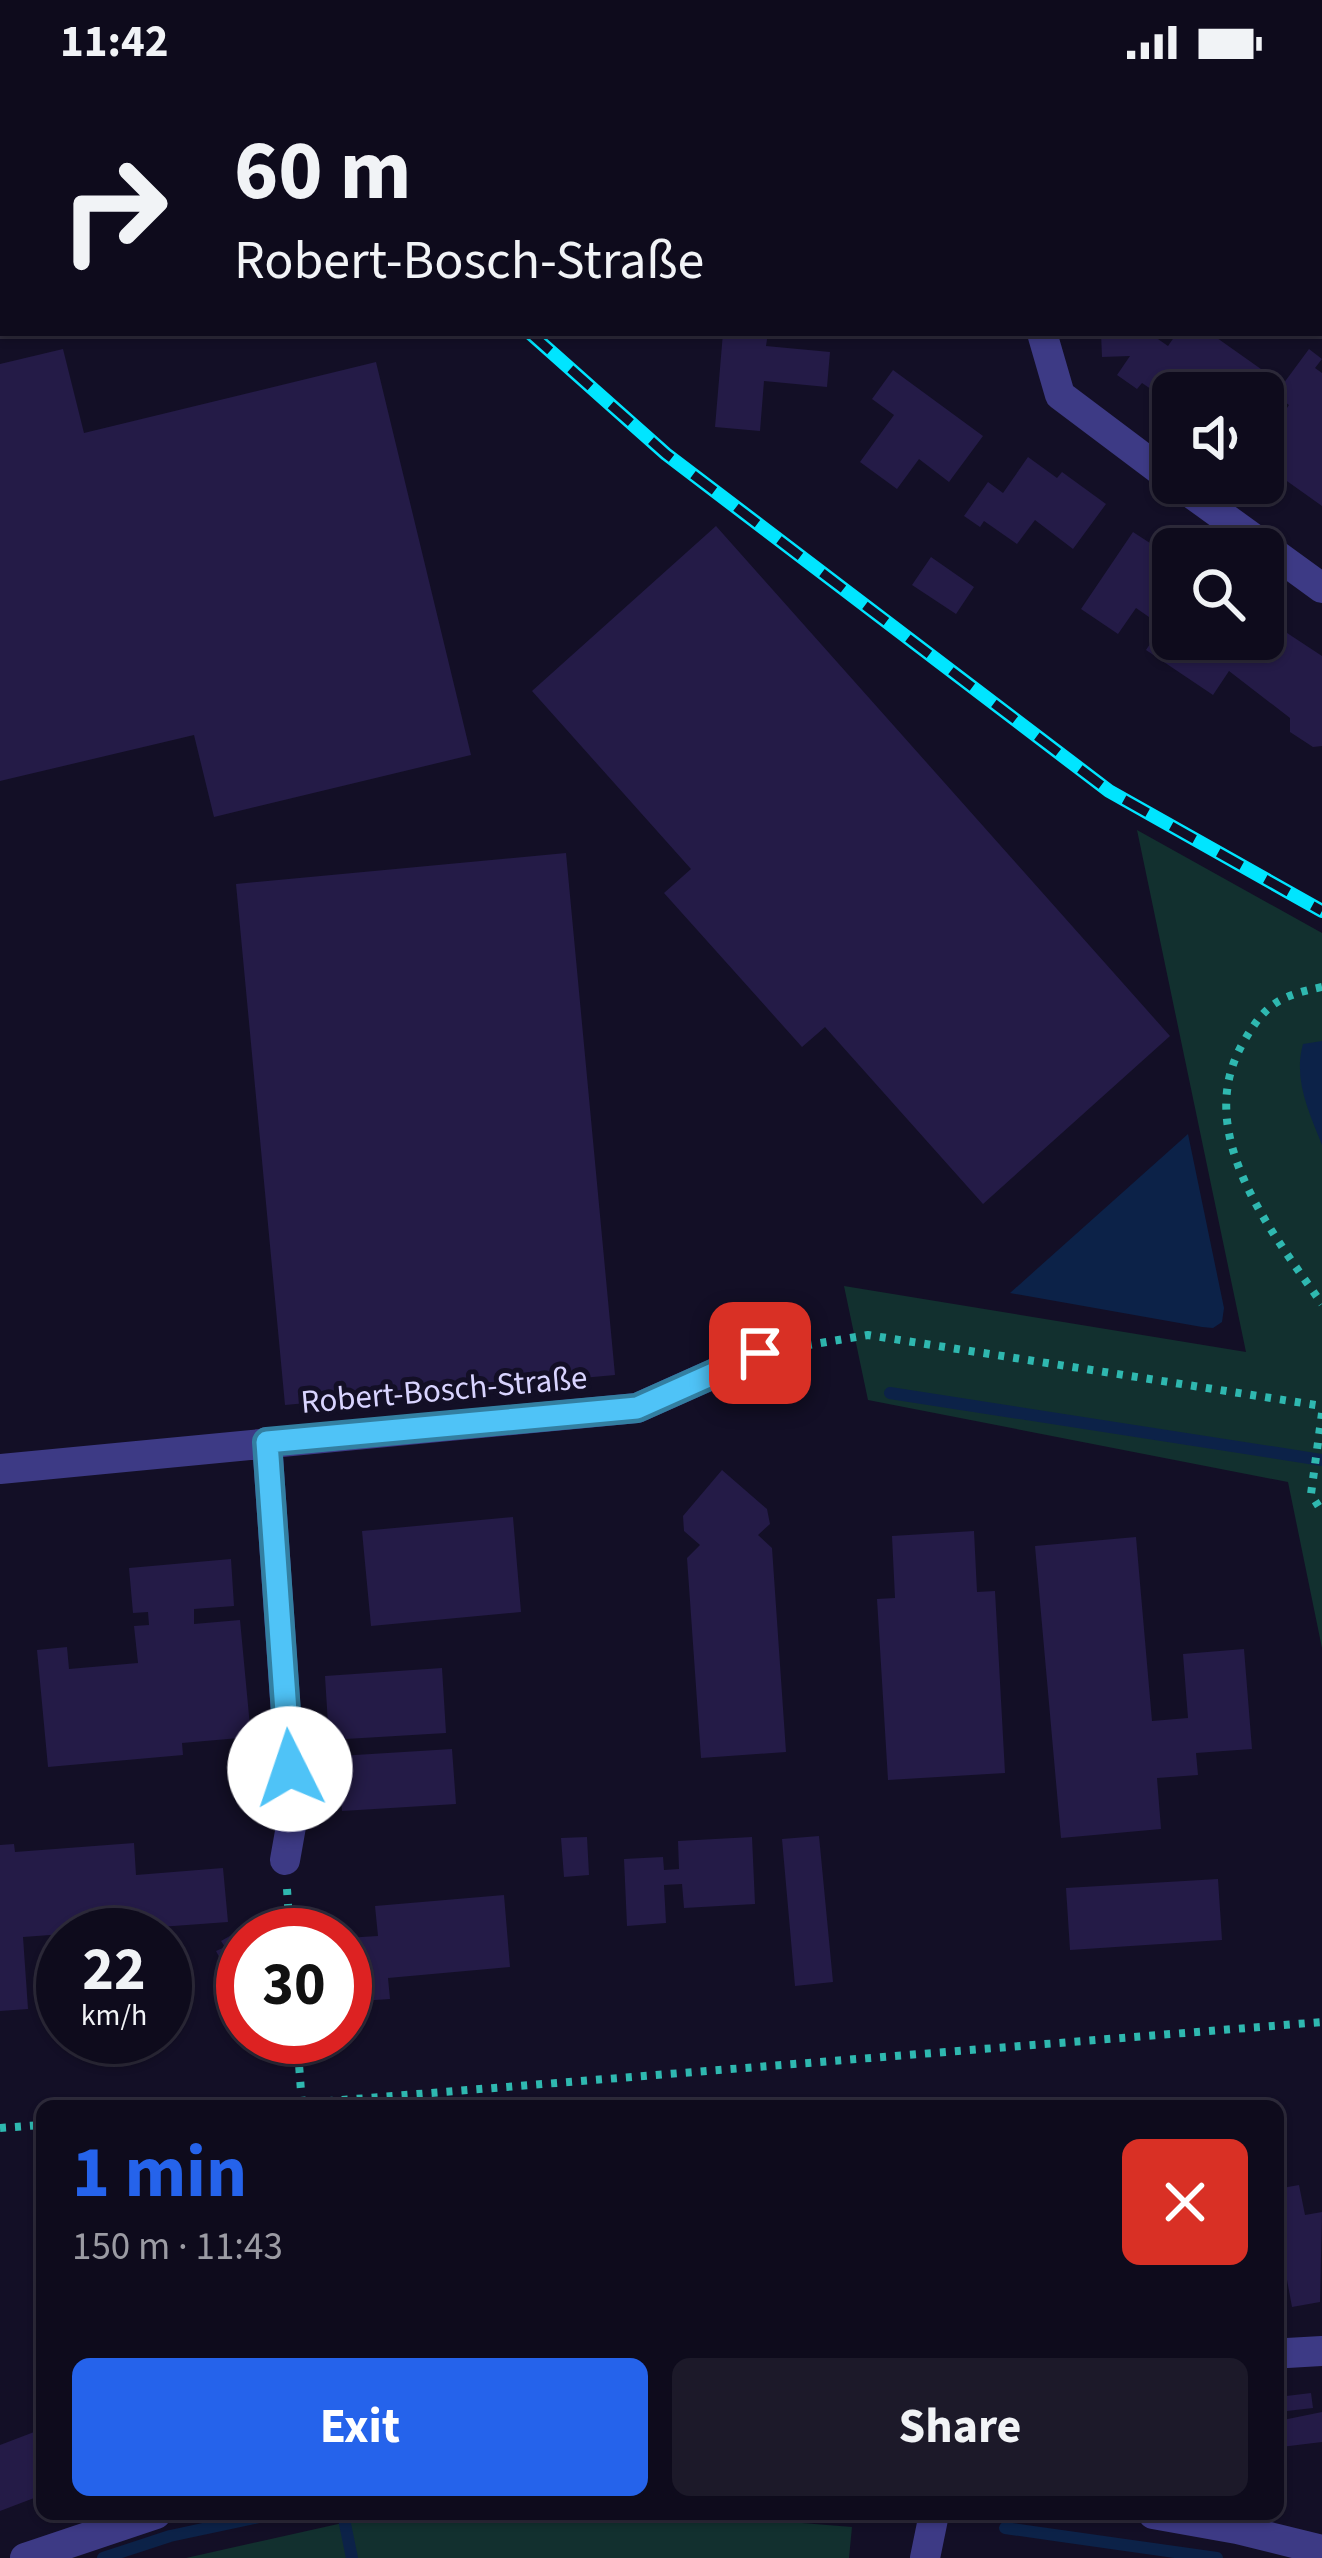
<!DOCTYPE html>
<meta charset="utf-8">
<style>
:root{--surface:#0e0b1c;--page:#1c1929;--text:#f1f3f6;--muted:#9b9ba3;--line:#2e2b3b;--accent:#2563eb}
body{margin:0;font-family:"Source Sans 3",sans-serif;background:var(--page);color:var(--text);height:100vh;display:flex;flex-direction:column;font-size:45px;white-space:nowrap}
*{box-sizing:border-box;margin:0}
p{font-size:39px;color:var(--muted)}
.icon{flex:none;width:66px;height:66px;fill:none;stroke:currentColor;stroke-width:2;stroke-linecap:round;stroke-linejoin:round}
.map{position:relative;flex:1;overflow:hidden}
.sheet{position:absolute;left:36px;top:2016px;width:1248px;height:420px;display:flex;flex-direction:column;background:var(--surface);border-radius:18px;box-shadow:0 3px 9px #0004,0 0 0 3px var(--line)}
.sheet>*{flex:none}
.hud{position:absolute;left:0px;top:0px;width:1323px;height:252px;box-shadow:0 3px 9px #0004,0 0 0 3px var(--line);background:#0e0b1c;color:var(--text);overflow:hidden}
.tools{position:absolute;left:1152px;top:288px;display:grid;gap:24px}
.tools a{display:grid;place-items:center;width:132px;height:132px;border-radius:18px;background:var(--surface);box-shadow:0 3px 9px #0004,0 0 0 3px var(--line);font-size:60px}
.speed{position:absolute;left:36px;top:1824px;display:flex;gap:24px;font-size:60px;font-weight:700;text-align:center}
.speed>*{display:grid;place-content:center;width:156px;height:156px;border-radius:50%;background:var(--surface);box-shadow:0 3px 9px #0004,0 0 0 3px var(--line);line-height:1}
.speed small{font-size:30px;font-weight:400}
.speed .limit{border:18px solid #d22;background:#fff;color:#111}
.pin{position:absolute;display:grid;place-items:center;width:102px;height:102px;color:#fff;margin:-51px;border-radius:24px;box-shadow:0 6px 18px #0006}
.me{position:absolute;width:132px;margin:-66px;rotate:356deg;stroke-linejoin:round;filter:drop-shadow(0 0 9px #0008)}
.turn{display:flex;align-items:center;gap:42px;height:252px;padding:0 36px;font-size:54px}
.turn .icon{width:156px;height:156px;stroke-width:2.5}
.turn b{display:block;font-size:84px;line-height:102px}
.round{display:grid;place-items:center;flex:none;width:126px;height:126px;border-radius:18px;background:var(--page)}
.summary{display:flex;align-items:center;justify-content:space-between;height:204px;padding:0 36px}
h1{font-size:72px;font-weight:700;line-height:90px;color:var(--accent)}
.primary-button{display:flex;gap:24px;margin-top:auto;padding:24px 36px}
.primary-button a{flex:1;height:138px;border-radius:18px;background:var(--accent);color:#fff;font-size:48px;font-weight:700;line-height:138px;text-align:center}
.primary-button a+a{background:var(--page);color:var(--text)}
.status{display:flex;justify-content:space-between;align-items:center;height:84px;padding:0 60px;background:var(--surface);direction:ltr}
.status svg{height:33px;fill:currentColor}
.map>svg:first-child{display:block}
.green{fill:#12302f}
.water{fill:#0c2248}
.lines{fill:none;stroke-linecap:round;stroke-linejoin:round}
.stream{stroke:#0c2248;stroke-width:12}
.building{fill:#241b47}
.path{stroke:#2fb8b0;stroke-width:8;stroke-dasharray:6 9;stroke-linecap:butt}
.minor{stroke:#3d3a85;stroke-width:30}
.rail-casing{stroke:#00e5ff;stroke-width:14}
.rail{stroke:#130f26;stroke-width:9;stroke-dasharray:27;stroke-linecap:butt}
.route-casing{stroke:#337fa1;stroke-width:30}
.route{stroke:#4fc3f7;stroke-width:21}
.labels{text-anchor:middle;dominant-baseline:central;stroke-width:10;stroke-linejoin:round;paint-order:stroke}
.street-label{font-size:33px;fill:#d9d4ff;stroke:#130f26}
</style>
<div class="status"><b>11:42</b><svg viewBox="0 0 49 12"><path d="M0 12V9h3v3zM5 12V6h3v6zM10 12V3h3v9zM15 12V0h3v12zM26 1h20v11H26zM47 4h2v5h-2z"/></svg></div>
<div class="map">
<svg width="1322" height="2474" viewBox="0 0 1322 2474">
<rect width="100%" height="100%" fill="#130f26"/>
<!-- green -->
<path class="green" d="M1137 746 1322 849V1564L1288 1398 868 1316 844 1202 1246 1268Z
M448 2430H690L852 2443 849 2474H186L347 2438Z"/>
<!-- water -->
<path class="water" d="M1322 957V1061C1309 1028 1293 995 1303 960Z
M1188 1050 1224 1224 1222 1238 1213 1244 1202 1243 1010 1209Z"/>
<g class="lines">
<!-- stream -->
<path class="stream" d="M890 1309 1322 1376
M343 2430 352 2474
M1005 2444 1217 2474
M103 2474 170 2452 273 2430"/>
</g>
<!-- building -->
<path class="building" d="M723 249H768L766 262 830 268 827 303 764 297 760 347 715 343Z
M1101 249H1170V253H1155L1168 262 1177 249H1210L1268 290 1255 309H1173V320L1142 299 1137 305 1117 291 1130 272 1102 273Z
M63 265 84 349 376 278 471 671 214 733 194 651 0 697V280Z
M1309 265 1322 275 1315 284 1322 289V422L1263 380V359L1289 321 1275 311Z
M893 286 983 352 949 398 919 375 897 405 860 378 894 331 872 315Z
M1028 373 1057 394 1062 388 1106 420 1073 465 1035 436 1017 460 984 437 980 443 964 432 988 398 1003 409Z
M716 442 1170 952 983 1120 825 943 802 963 664 809 691 785 532 607Z
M1133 448 1173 474V555H1263V533L1322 572V662L1313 663 1290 648V634L1229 587 1213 611 1146 566 1162 542 1136 524 1118 550 1081 525Z
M931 473 974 503 956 530 912 501Z
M566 769 615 1291 285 1321 236 800Z
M722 1386 767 1425 770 1440 758 1451 772 1464 786 1668 701 1674 687 1474 700 1461 684 1447 683 1432Z
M513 1433 521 1528 371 1542 362 1447Z
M974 1447 977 1508 995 1507 1005 1689 888 1696 877 1515 895 1514 892 1452Z
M1136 1453 1152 1637 1188 1634 1183 1570 1244 1565 1252 1665 1196 1669 1198 1691 1157 1694 1161 1745 1061 1754 1035 1462Z
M231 1475 234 1522 194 1525V1540L240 1536 251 1653 182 1659 183 1671 48 1683 37 1566 67 1563 69 1585 138 1579 134 1542 149 1541 148 1528 133 1529 129 1484Z
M442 1584 446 1649 329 1656 325 1592Z
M452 1665 456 1720 342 1727 339 1672Z
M819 1752 833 1898 795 1902 782 1755Z
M587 1753 589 1791 564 1793 561 1754Z
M752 1753 755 1820 684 1824 682 1800 664 1801 666 1839 627 1842 624 1775 663 1773 664 1786 679 1785 678 1757Z
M134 1759 136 1791 223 1784 228 1838 23 1853 28 1925 0 1927V1761L14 1760 15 1768Z
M1218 1795 1222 1856 1070 1866 1066 1804Z
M504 1811 510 1883 388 1894 390 1915 345 1918V1854L378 1852 375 1822Z
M246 1843 250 1851H243V1885L235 1889 231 1883 226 1886 216 1867 225 1863 221 1857Z
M1278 2093 1282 2104 1299 2101 1305 2131 1322 2128 1320 2218 1292 2223 1283 2174H1278Z
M1311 2309 1313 2324 1278 2328V2313Z
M1322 2328V2358L1281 2363 1286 2403 1278 2402V2337Z
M42 2345V2411L0 2427V2361Z"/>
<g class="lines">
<!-- path -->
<path class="path" d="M1322 903C1279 912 1265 920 1243 959 1191 1049 1272 1148 1322 1220
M791 1264 868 1251 1322 1322
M1322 1329 1311 1410 1322 1428
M287 1805 290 1851
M297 1953 302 2021
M267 2022 1322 1938
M0 2044 42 2041"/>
<!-- minor -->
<path class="minor" d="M1036 0V3
M1042 249 1060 311 1173 396
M1177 399 1322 504
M267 1358 293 1731 285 1776
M0 1385 637 1324 760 1269
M1287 2269 1322 2267
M1153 2430 1237 2445 1322 2466
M25 2474 156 2430
M925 2474 934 2430"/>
<defs>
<path id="rail" d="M251 0 255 3
M530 249 666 370 1109 707 1322 827"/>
</defs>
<!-- rail casing -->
<use href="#rail" class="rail-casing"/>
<!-- rail -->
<use href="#rail" class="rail"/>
</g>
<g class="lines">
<defs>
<path id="route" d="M290 1685 267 1358 637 1324 760 1269"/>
</defs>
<!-- route casing -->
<use href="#route" class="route-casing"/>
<!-- route -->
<use href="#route" class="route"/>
</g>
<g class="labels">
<!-- street labels -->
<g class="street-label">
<text transform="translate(444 1306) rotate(-5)">Robert-Bosch-Straße</text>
</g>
</g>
</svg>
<div class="tools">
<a><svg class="icon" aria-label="sound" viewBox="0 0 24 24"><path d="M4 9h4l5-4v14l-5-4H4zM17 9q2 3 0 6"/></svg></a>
<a><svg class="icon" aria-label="search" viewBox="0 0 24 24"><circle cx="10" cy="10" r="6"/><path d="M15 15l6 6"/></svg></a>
</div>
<div class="speed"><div>22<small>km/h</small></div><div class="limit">30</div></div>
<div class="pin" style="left:760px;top:1269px;background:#d93025"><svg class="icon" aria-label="arrive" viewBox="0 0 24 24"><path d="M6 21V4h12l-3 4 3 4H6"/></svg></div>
<svg class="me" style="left:290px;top:1685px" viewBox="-20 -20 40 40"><circle r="19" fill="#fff"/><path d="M0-13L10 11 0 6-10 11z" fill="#4fc3f7"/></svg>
<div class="hud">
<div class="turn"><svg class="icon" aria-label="right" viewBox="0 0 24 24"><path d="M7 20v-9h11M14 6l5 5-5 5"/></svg><div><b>60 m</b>Robert-Bosch-Straße</div></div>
</div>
<section class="sheet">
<div class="summary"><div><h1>1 min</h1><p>150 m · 11:43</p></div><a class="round" style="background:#d93025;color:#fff"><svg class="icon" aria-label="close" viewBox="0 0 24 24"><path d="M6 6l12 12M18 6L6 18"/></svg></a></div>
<div class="primary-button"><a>Exit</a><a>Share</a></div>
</section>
</div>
